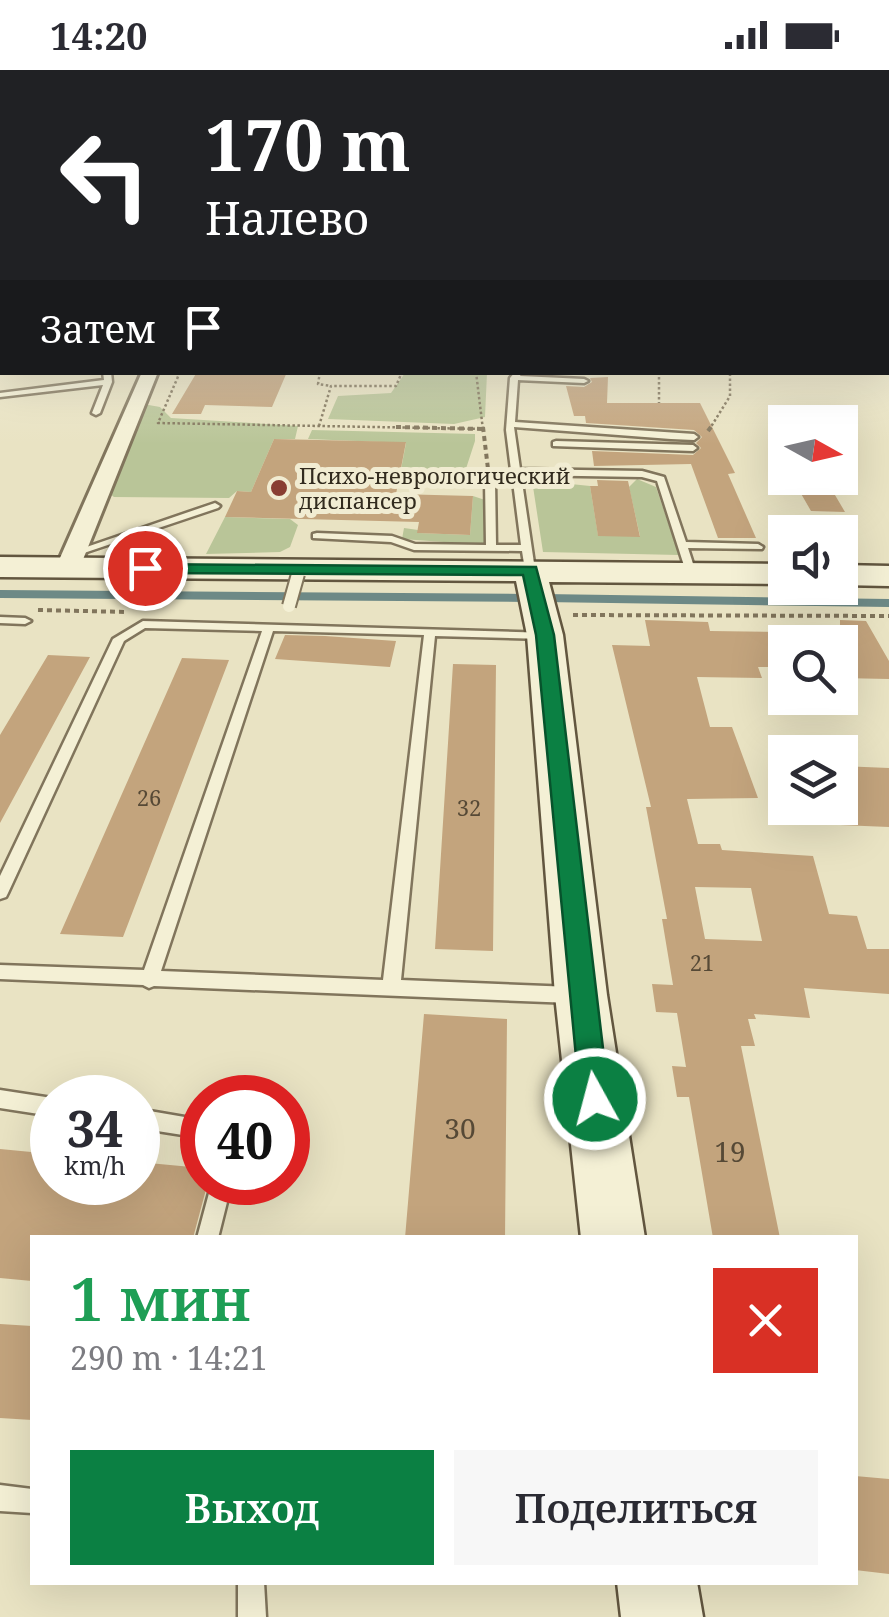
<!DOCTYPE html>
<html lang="ru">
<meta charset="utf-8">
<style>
:root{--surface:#fff;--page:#f7f7f7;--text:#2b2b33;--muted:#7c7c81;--accent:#0b8043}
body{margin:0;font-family:"Noto Serif",serif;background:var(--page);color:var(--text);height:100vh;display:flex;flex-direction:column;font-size:38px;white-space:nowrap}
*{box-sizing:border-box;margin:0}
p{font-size:32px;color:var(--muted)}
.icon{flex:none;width:55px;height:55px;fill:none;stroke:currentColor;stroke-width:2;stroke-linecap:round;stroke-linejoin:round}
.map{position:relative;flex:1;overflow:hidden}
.drawer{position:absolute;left:30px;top:1165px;width:828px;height:350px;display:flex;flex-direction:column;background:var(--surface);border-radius:0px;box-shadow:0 10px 40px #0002}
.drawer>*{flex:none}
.top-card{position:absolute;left:0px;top:0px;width:890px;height:305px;box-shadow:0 10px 40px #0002;background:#202124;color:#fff;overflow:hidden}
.needle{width:65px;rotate:98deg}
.controls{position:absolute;left:768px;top:335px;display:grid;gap:20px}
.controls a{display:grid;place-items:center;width:90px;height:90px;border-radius:0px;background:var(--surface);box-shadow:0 10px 40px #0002;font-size:50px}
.speed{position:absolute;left:30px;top:1005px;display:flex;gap:20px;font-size:50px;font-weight:700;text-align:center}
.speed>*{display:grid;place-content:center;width:130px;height:130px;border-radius:50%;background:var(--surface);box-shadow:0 10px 40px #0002;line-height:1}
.speed small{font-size:25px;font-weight:400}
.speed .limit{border:15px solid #d22;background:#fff;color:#111}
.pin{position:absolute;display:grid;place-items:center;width:85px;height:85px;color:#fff;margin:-42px;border:5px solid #fff;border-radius:50%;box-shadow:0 2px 10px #0007}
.me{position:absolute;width:110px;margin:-55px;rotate:353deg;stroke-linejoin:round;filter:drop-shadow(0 0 8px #0008)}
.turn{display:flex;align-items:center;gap:35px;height:210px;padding:0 40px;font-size:45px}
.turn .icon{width:130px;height:130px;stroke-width:2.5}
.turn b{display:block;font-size:70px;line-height:85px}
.then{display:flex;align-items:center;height:95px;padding:0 40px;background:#0003;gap:20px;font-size:38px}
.round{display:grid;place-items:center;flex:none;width:105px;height:105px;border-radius:0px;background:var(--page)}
.headline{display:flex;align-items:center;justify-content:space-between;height:170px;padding:0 40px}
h1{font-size:60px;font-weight:600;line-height:75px;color:#1e9e55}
.action{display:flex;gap:20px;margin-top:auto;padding:20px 40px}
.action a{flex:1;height:115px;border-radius:0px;background:var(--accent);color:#fff;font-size:40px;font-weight:600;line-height:115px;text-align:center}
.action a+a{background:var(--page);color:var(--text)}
.status{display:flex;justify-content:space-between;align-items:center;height:70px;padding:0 50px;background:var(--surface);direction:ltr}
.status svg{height:28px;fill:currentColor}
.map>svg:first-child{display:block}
.green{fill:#b9c598}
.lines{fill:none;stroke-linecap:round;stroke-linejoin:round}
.stream{stroke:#6d8986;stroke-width:8}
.building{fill:#c3a47d;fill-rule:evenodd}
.lane-casing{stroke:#81755c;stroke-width:5}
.street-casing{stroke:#81755c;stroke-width:6}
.secondary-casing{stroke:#62563f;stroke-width:5}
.path-far1{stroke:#81755c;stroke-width:2.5;stroke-dasharray:2.5 2.5;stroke-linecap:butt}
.path{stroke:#81755c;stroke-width:4;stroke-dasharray:5 4;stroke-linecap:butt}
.lane{fill:#f4f0d5;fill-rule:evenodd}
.street{fill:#f4f0d5;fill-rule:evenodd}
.secondary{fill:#f4f0d5;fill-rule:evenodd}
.lane-bridge-casing{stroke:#81755c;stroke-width:16;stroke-linecap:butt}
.lane-bridge{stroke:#f4f0d5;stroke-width:12}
.route{fill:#0b8043;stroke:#07532c;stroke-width:2.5}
.poi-dot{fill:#893e32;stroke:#f1ecd2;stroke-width:4}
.labels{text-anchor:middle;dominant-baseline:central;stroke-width:10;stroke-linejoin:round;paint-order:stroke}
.far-poi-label{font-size:22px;fill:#322b1e;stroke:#f1ecd2;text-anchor:start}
.number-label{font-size:22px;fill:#564936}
.near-number-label{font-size:28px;fill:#564936}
</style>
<div class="status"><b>14:20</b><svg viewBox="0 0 49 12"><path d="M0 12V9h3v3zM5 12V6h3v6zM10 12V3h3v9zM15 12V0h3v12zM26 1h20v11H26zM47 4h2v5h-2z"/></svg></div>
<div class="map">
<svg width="889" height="1547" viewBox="0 0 889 1547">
<rect width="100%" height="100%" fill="#e9e3c3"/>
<!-- green -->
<path class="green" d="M405 303H487L485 347 454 354 328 349 338 326 391 323Z
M143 334 160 337 171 348 298 356 295 369H274L251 422 237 421 229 428 114 427 106 421Z
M312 360 475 364V371L460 417 398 415 406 373 308 369Z
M637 409 656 417 679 485 543 482 532 410 590 416 598 465 640 466 629 417Z
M473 426 485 430 486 475 402 469 404 458 418 460V463L470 465Z
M225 447 290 449 298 455 290 477 280 482 206 484Z"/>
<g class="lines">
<!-- stream -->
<path class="stream" d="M0 524 527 528
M543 528 889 533"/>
</g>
<!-- building -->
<path class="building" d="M197 302H287L272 337 205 335 201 344H172Z
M608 307 607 333H700L735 403 728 404 756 468H718L691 394 594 396 592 381 693 385 701 378 696 373 702 367 694 360 586 353 585 346H574L566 316 584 317 592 312 590 308Z
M274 369 406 372 396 424 473 426 470 465 417 463 419 452 225 447 237 421 251 422Z
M792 408H825L845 442 811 441Z
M597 410 628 411 640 467 598 466 590 416H598Z
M645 550 708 552 710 561 785 562V597H758L762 608 697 607 710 657H732L758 728 687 729 698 774H720L722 780 813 786 829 844 857 846 867 879H889V924L804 918 810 948 754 944 756 949H748L755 976H741L780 1168H713L689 1027H677L672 996 686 997 677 943 656 942 652 914 673 915 662 849H667L646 737H651L612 575 650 576ZM695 817 751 818 762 871 705 869Z
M840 550 866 551 889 591V609L840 608Z
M285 565 325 566 396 571 390 597 275 589Z
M48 585 90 587 0 753V665Z
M182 588 229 590 123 867 60 864Z
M453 594 496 595 493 881 435 879Z
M840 696 889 698V757L840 755Z
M424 944 507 949 505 1168H405Z
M0 1079 52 1084V1112H138V1092L202 1098V1112H208L193 1168H32V1211L0 1208Z
M0 1254 32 1256V1350L0 1348Z
M855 1406 889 1409V1504L855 1500Z"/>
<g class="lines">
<defs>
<path id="lane" d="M0 179H2V183H0Z
M888 186 889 187V191L888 190Z
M0 271H2V275H0Z
M103 302H111L112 312 100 343 96 345 92 343 103 315 0 327V323L104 310Z
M515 302H522L520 306 584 309 588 311 584 313 518 310 515 352 694 364 698 367 694 370 671 369 514 357 520 399 642 401 664 407 686 472 758 474 763 477 762 479 688 478 696 503 687 505 657 411 642 407 521 405 535 500 530 503 525 500 522 481 414 480 391 472 313 468V464L317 463 392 466 415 474 486 475 485 411 490 408 495 411 496 475H521L512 404 509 402 511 400 506 360 510 308Z
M556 371 693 375 697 378 693 381 553 376V372Z
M215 433 220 436 218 438 78 485 69 483Z
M0 547 25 548 31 551 25 554 0 553Z
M143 551 549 563V567L545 569 435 566 401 910 572 917 578 920 581 925 578 930 572 933 154 916 149 918 143 915 0 909V895L144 900 262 561 145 558 124 571 8 823 6 827 0 829V806L113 569ZM273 561 424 565 383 910 161 901Z
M0 1020 52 1028V1046L0 1038Z
M138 1039 202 1050V1068L138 1058Z
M212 1112H232L218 1168H197Z
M0 1415 32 1419V1443L0 1441Z
M238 1512H264L266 1547H238Z"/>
<path id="street" d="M0 163 2 164V170L0 171Z
M0 253H2V261H0Z
M888 255H889V263H888Z
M142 302H158L80 497 68 504 60 502 56 497Z"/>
<path id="secondary" d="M0 487 785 494V514L549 512 563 565 607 925 645 1168H581L555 925 527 565 516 511 0 507Z
M840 495 889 496V516L840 515Z
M617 1512H697L703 1547H621Z"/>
</defs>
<!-- lane casing -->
<use href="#lane" class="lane-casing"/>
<!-- street casing -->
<use href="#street" class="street-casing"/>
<!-- secondary casing -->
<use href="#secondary" class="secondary-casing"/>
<!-- path-far1 -->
<path class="path-far1" d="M180 302 158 353 483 359
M320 302 318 314 331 316
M476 302 483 360
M659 302V333
M319 356 331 316H396L402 302
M709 360 730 326V302"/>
<!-- path -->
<path class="path" d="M396 357 483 359
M483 357 488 399
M708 361 711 357
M798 520 827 521
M38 540 127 542
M573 545 889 546"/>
<!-- lane -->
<use href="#lane" class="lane"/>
<!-- street -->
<use href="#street" class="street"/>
<!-- secondary -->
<use href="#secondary" class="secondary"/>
<defs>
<path id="lane-bridge" d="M289 536 298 504"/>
</defs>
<!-- lane-bridge casing -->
<use href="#lane-bridge" class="lane-bridge-casing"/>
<!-- lane-bridge -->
<use href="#lane-bridge" class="lane-bridge"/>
</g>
<!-- sky -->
<linearGradient id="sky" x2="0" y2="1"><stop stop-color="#8db7d5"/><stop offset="0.42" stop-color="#f5f2e4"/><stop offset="1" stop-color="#f5f2e4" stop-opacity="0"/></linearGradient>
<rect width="889" height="374" fill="url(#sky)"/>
<!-- route -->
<path class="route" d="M140 494 536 497 554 565 609 1029 605 1039 595 1043 585 1039 580 1029 536 565 523 505 145 503 140 501Z"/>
<!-- markers -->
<circle class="poi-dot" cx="279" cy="418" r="10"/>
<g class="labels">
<!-- far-poi labels -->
<g class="far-poi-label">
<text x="299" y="405">Психо-неврологический<tspan x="299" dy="25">диспансер</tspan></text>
</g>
<!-- number labels -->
<g class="number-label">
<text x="149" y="727">26</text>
<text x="469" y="737">32</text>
<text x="702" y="892">21</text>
</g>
<!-- near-number labels -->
<g class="near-number-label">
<text x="460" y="1058">30</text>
<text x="730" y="1081">19</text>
</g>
</g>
</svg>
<div class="controls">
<a><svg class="needle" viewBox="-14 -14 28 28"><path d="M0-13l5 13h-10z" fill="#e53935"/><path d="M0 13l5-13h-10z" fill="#7c7c81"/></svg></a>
<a><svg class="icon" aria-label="sound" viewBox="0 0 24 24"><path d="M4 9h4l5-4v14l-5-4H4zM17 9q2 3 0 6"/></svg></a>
<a><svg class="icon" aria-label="search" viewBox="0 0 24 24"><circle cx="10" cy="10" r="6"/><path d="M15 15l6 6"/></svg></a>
<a><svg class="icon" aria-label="layers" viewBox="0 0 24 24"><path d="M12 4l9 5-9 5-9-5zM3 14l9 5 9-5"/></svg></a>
</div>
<div class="speed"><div>34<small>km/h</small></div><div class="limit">40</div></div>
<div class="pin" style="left:145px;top:498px;background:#d93025"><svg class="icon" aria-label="arrive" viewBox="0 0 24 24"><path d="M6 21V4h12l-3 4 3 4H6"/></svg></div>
<svg class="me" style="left:595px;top:1029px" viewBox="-20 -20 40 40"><circle r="17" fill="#0b8043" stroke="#fff" stroke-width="3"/><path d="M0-11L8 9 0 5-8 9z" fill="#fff"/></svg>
<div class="top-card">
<div class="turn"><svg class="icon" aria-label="left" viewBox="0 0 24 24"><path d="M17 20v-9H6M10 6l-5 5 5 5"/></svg><div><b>170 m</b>Налево</div></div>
<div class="then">Затем<svg class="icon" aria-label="arrive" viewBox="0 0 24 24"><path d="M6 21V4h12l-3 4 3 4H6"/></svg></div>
</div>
<section class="drawer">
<div class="headline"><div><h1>1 мин</h1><p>290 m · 14:21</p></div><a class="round" style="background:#d93025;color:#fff"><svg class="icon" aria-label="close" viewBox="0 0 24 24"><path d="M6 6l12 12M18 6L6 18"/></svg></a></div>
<div class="action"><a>Выход</a><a>Поделиться</a></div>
</section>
</div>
